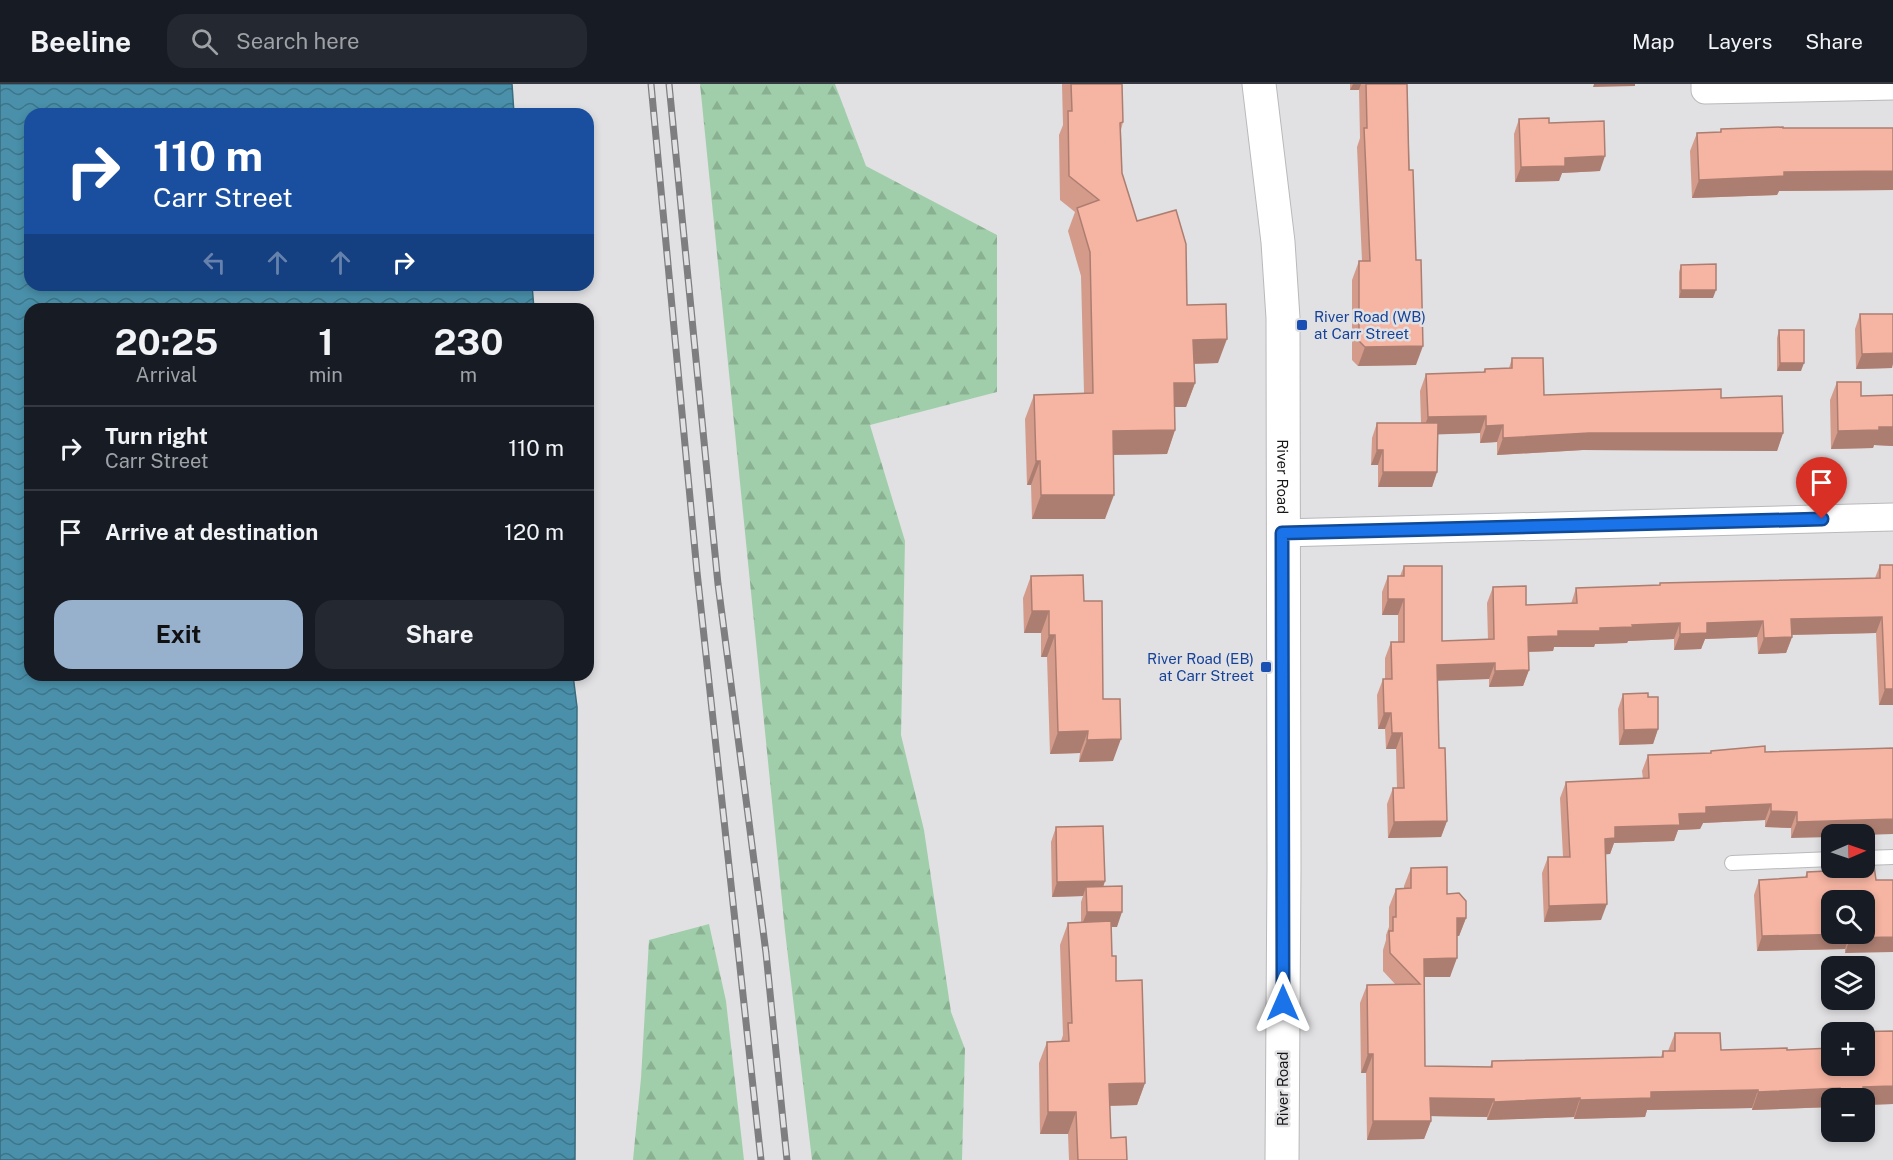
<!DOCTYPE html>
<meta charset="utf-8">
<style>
:root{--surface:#171b24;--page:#242831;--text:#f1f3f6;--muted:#9ea1a6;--line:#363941;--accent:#97b0cb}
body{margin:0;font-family:"Public Sans",sans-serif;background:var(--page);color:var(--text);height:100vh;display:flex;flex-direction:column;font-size:22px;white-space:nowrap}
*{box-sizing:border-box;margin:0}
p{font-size:20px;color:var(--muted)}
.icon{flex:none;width:33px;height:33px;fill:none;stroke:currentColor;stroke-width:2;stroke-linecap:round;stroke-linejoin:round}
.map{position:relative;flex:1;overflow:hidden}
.panel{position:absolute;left:24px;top:219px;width:570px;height:378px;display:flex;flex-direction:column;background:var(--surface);border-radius:18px;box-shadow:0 3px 9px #0003}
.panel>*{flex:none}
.guide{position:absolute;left:24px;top:24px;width:570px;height:183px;border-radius:18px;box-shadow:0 3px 9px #0003;background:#1a4fa0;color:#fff;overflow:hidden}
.needle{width:39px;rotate:88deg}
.buttons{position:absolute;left:1821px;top:740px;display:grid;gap:12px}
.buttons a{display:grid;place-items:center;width:54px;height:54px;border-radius:12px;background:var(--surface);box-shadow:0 3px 9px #0003;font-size:30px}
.pin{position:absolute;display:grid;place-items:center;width:51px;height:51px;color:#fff;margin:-62px -26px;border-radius:50% 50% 50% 0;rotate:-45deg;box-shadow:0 0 6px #0007}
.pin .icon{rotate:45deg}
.me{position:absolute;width:66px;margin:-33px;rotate:0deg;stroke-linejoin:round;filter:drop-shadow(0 0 4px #0008)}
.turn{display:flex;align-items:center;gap:21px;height:126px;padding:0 30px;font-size:27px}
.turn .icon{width:78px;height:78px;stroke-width:2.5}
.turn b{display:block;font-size:42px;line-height:51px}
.lanes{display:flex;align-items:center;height:57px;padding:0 30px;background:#0003;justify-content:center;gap:30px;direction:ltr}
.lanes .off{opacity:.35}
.eta{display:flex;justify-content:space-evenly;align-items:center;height:102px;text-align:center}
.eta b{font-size:36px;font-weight:700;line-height:42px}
.button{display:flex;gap:12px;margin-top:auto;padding:12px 30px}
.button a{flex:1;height:69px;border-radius:18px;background:var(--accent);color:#111;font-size:24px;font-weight:700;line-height:69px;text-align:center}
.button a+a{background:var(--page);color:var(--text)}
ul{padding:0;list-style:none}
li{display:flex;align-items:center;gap:18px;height:84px;padding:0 30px;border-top:2px solid var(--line)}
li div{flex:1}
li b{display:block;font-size:22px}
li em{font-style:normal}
header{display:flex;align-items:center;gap:36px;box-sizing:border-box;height:84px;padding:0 30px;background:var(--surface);border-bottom:2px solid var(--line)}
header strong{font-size:28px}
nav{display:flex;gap:33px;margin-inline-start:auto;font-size:21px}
.search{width:420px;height:54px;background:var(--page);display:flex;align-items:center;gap:15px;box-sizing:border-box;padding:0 21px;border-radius:18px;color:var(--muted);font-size:22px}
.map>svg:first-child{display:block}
.forest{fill:url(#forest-firs)}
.water{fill:url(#water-waves);stroke:#3a6b7e;stroke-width:1.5}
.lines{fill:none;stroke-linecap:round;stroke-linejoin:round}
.service-casing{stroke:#b8b9ba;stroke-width:16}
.minor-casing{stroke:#b8b9ba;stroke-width:29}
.tertiary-casing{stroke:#b8b9ba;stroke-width:35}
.service{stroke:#fff;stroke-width:14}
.minor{stroke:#fff;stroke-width:27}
.tertiary{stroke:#fff;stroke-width:33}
.rail-casing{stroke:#7e7e80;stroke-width:7}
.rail{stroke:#e1e1e3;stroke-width:4.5;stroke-dasharray:14;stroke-linecap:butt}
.wall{fill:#d49b8b}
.shaded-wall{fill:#ac7e71}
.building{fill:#f6b4a2;stroke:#ac7e71;stroke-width:1.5;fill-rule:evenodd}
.route-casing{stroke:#114b97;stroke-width:15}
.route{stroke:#1a73e8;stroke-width:10}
.transit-dot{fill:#1a4fb4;stroke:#e1e1e3;stroke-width:2}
.labels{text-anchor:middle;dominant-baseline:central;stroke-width:5;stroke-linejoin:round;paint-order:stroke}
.transit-label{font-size:15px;fill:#164399;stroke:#e1e1e3;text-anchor:start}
.street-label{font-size:15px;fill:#161617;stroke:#e1e1e3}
</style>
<header>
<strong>Beeline</strong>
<div class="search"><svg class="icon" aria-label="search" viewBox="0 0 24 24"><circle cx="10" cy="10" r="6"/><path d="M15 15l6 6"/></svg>Search here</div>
<nav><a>Map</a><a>Layers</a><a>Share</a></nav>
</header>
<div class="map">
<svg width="1893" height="1076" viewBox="0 0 1893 1076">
<defs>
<pattern id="forest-firs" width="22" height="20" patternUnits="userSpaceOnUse" patternTransform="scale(1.5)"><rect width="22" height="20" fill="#a1ceaa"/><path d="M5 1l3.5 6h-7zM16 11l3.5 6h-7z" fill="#8ab092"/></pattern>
<pattern id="water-waves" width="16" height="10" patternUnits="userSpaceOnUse" patternTransform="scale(1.5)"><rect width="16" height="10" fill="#4a90aa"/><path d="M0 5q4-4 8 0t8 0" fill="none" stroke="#3d7589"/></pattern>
</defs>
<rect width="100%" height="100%" fill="#e1e1e3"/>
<!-- forest -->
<path class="forest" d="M700 0H835L866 82 997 151V308L870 341 905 457 901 651 924 746 951 928 965 965 962 1076H812L785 847Z
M709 840 726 917 744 1076H633L641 994 649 856Z"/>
<!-- water -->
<path class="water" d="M0 0H512L514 30H30V201H532L534 225H30V591H573L577 623 575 1076H0Z"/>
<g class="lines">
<defs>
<path id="service" d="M1864 774 1893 773
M1732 779 1832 775"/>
<path id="minor" d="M1705 0V6L1893 2
M1282 449 1893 433"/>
<g id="tertiary">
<path id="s1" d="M1259 0 1278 158 1283 234 1284 784 1282 1076"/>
</g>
</defs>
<!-- service casing -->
<use href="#service" class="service-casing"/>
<!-- minor casing -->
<use href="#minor" class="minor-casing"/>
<!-- tertiary casing -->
<use href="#tertiary" class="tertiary-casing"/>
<!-- service -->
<use href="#service" class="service"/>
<!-- minor -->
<use href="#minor" class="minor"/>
<!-- tertiary -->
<use href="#tertiary" class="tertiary"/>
<defs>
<path id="rail" d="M651 0 697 488 761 1076
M669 0 718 500 766 869 787 1076"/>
</defs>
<!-- rail casing -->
<use href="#rail" class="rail-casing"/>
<!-- rail -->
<use href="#rail" class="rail"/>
</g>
<!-- wall -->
<path class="wall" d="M1062 0H1122L1123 38 1121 46 1122 89 1137 137 1187 221 1218 279 1194 280 1195 299 1186 323H1175V346L1167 370 1113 371 1105 435H1032L1031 401H1027L1025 335 1034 311 1084 309 1081 192 1068 147 1075 128 1060 116 1059 51 1063 41Z
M1350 0H1407L1416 281 1358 282 1352 276V196L1359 177H1362L1357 63 1360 54 1359 6H1350Z
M1519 35 1549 39 1600 87 1562 89 1559 97 1515 98 1514 50Z
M1783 44H1893V106L1779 107 1777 111 1692 114 1690 67 1697 49 1720 48 1721 45Z
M1681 181 1713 214H1679V188Z
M1860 230 1892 284 1856 285 1855 245Z
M1779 246 1801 287H1777V254Z
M1512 274 1544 311 1721 314 1783 349 1777 367 1583 366 1497 371V358L1480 359V349L1438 350 1437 388 1432 403H1378V381H1371L1372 354 1377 339H1421L1420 307 1426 290 1483 288 1485 285 1509 284Z
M1837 298 1861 312 1893 311V362L1874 361 1873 364 1831 365 1830 316Z
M1880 481 1893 621H1879L1876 549 1791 551 1792 553 1786 569 1758 570 1757 553 1705 555 1701 565 1674 566V555L1628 557 1627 559 1595 560 1594 563H1554L1553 567 1528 568 1529 586 1523 602 1489 603V595L1438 596 1439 664 1447 737 1441 753 1388 754 1387 720 1393 704H1397L1396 665H1386L1385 645H1378L1377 611 1383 595H1385V574L1391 558H1398V531H1382V508L1388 492H1400L1404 482 1442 557 1488 556 1487 519 1493 503 1526 521 1571 520 1576 504 1660 501V499L1875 494Z
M1031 492 1084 517 1103 615 1113 677 1079 678 1080 669 1050 670 1047 573H1041V549H1024L1023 514Z
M1623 610 1648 613 1658 645 1653 660 1619 661 1618 625Z
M1893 664 1791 754V744L1765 743V736L1703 739 1700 745 1678 746 1674 757 1614 759 1610 770H1606L1601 836 1544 838 1542 789 1548 773H1563L1560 714 1566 698 1643 695 1642 687 1648 671 1710 669 1711 667 1765 668Z
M1056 743 1105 797 1103 803 1117 843H1111L1112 872 1116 897 1145 999 1137 1021 1110 1022 1111 1054 1127 1076H1069L1068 1050H1040L1039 979 1047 958 1061 957 1063 951 1060 861 1068 839 1081 838V818L1083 812 1052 813 1051 758Z
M1848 783 1876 796 1845 869V865L1757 867 1754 811 1759 796 1805 793 1807 788 1847 786Z
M1411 784 1447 810 1466 834 1459 852H1457L1450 893H1425V982L1490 983 1492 977 1661 973 1663 967H1668L1675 949 1721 966H1787L1832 981 1893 947V1020L1864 1021V1014H1832V1023L1752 1026V1024L1647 1026 1645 1033 1574 1035V1033L1487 1036V1033L1431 1032V1037L1424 1055 1367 1056 1366 989H1361L1360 919 1367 901H1396L1383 887V866L1386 856V851L1389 843V823L1396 805 1404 804V802Z"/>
<!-- shaded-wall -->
<path class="shaded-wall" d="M1353 0H1361L1359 6H1350Z
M1594 0H1635V2L1593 3Z
M1605 72 1600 87 1562 89 1559 97 1515 98 1521 83 1565 74Z
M1893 87V106L1779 107 1777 111 1692 114 1699 96 1784 88Z
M1681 206H1716L1713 214H1679Z
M1227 255 1218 279 1185 280 1193 256Z
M1423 262 1416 281 1358 282 1365 263Z
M1893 269V280L1892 284 1856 285 1862 270Z
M1780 279H1804L1801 287H1777Z
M1174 299H1195L1186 323H1166Z
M1486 332 1480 349 1421 351 1428 333Z
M1503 341 1497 358 1480 359 1486 342Z
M1879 343H1893V362L1874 361 1873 364 1831 365 1838 347Z
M1175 346 1167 370 1104 371 1113 347Z
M1589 349H1783L1777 367 1583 366 1497 371 1503 354Z
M1377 366H1383L1378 381H1371Z
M1036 377H1040L1031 401H1027Z
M1383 388H1437L1432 403H1378Z
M1041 411H1114L1105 435H1032Z
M1388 515H1404L1398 531H1382Z
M1032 527H1049L1041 549H1024Z
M1882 533 1876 549 1785 551 1791 535Z
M1763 537 1757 553 1705 555 1701 565 1674 566 1680 550 1707 539Z
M1680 539 1674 555 1628 557 1627 559 1595 560 1594 563H1554L1553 567 1522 568 1528 553 1558 547 1632 541Z
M1049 551H1055L1047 573H1041Z
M1792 553 1786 569 1758 570 1764 554Z
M1495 579 1489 595 1431 597 1437 581Z
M1529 586 1523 602 1489 603 1495 587Z
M1885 605H1893V621H1879Z
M1384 629H1391L1385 645H1378Z
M1658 645 1653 660 1619 661 1624 646Z
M1088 647 1080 669 1050 670 1058 648Z
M1392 649H1402L1396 665H1386Z
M1121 655 1113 677 1079 678 1087 656Z
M1771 720 1765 736 1703 739 1700 745 1678 746 1674 757 1614 759 1610 770 1600 771 1605 755 1615 743 1679 730 1706 723Z
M1771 727 1797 728 1791 744 1765 743Z
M1893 735V750L1864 751V750H1832V753L1791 754 1797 738Z
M1447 737 1441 753 1388 754 1394 738Z
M1105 797 1100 812 1086 803 1083 812 1052 813 1057 798Z
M1607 820 1601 836 1544 838 1549 822Z
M1087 828H1122L1117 843H1081Z
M1457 834H1466L1459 852H1450Z
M1850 850 1845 865 1757 867 1762 852Z
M1893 853V868L1845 869 1850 854Z
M1457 874 1450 893H1418L1424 875Z
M1368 970H1373L1366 989H1361Z
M1145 999 1137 1021 1101 1022 1109 1000Z
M1893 1002V1020L1864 1021V1014H1837L1840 1006 1863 1003Z
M1840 1004 1836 1014H1832V1023L1752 1026 1758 1008Z
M1758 1006 1752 1024 1647 1026 1645 1033 1574 1035 1580 1016 1651 1008Z
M1430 1014 1494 1015 1487 1033 1424 1032Z
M1580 1014 1574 1033 1487 1036 1494 1018Z
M1048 1028H1076L1068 1050H1040Z
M1373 1037H1431L1424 1055 1367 1056Z"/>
<!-- building -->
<path class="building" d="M1071 0H1122L1123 38 1120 39 1122 89 1137 137 1176 126 1186 160 1187 221 1226 220 1227 255 1193 256 1195 299H1174L1175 346 1113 347 1114 411H1041L1040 377H1036L1034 311 1093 309 1090 168 1077 124 1099 116 1069 92 1068 27H1072Z
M1366 0H1407L1409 86H1413L1416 176H1421L1423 262 1365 263 1359 257V177H1370L1364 44H1367Z
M1549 34V39L1604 37 1605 72 1565 74V82L1521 83 1519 35Z
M1783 43V44H1893V87L1784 88V92L1699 96 1697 49 1721 48V45Z
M1716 180V206H1681V181Z
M1860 230H1893V269L1862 270Z
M1779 246H1804V279H1780Z
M1512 274H1543L1544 311 1721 305V314L1782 312 1783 349H1589L1503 354V341L1486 342V332L1428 333 1426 290 1485 288V285L1512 284Z
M1837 298H1861V312L1893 311V343H1879V346L1838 347Z
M1377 339H1438L1437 388H1383V366H1377Z
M1880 481H1893V605H1885L1882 533 1791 535 1792 553 1764 554 1763 537 1707 539V549L1680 550V539L1632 541 1633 543 1600 544V547H1558V552L1528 553 1529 586 1495 587V579L1437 581 1439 664H1445L1447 737 1394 738 1393 704H1404L1402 649H1392L1391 629H1384L1383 595H1392L1391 558H1404V515H1388V492H1404V482H1442V557L1494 555 1493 503 1526 502V521L1577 519 1576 504 1660 501V499L1880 494Z
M1083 491 1084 517H1102L1103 615H1120L1121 655 1087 656 1088 647 1058 648 1055 551H1049V527H1032L1031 492Z
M1648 609V613H1658V645L1624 646 1623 610Z
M1765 662V668L1893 664V735L1797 738V728L1771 727V720L1706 723V729L1679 730 1680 741 1615 743V754L1605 755 1607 820 1549 822 1548 773H1570L1566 698 1649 694 1648 671 1711 669V667Z
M1103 742 1105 797 1057 798 1056 743Z
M1864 782H1874L1876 796H1893V853L1850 854V850L1762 852 1759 796 1807 793V788L1849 786V783H1864ZM1832 816H1864V849H1832Z
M1447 783V810L1459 809 1466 817V834H1457V874L1424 875 1425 982 1492 983V977L1663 973V967H1675V949H1720L1721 966 1787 964V966L1832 964V981H1864V948H1845L1893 947V1002L1863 1003V1005L1840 1006V1004L1758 1008V1006L1651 1008V1014L1580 1016V1014L1494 1018V1015L1430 1014 1431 1037H1373V970H1368L1367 901 1420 900 1390 869 1389 847H1393V833H1396V805L1411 804V784Z
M1122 802V828H1087L1086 803Z
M1111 837 1112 872H1116V897L1142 896 1145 999 1109 1000 1111 1054 1126 1053 1127 1076H1078L1076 1028H1048L1047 958 1069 957 1068 939H1072L1068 839Z"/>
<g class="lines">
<defs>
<path id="route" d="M1283 919 1282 449 1822 435"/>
</defs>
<!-- route casing -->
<use href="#route" class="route-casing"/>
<!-- route -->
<use href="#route" class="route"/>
</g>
<!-- markers -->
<g class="transit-dot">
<rect x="1296" y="235" width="12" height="12" rx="3"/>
<rect x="1260" y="577" width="12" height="12" rx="3"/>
</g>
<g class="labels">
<!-- transit labels -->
<g class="transit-label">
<text x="1314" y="232">River Road (WB)<tspan x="1314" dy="17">at Carr Street</tspan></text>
<text x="1254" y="574" text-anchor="end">River Road (EB)<tspan x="1254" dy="17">at Carr Street</tspan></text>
</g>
<!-- street labels -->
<g class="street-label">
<text stroke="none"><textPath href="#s1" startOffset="394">River Road</textPath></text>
<text transform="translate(1282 1005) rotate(-90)">River Road</text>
</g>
</g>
</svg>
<div class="buttons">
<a><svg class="needle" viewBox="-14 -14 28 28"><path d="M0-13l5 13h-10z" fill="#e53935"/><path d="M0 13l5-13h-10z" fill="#9ea1a6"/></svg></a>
<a><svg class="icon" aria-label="search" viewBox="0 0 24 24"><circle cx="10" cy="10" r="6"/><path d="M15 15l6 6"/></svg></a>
<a><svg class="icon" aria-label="layers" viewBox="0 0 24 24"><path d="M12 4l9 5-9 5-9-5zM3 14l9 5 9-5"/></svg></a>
<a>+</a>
<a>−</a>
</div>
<div class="pin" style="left:1822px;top:435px;background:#d93025"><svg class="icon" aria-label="arrive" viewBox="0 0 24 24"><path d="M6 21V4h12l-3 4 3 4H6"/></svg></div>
<svg class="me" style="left:1283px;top:919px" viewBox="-20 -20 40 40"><path d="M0-17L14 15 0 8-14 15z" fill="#1a73e8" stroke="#fff" stroke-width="4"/></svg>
<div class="guide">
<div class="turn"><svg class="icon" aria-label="right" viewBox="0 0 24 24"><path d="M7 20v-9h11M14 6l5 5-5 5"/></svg><div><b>110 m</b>Carr Street</div></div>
<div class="lanes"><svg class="icon off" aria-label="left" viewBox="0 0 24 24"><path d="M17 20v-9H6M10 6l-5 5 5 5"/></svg><svg class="icon off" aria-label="ahead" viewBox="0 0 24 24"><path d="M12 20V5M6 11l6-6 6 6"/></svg><svg class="icon off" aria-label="ahead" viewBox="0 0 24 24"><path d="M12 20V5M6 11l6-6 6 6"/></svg><svg class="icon" aria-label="right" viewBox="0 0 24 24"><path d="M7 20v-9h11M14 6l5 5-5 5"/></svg></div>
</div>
<section class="panel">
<div class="eta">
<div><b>20:25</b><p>Arrival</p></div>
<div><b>1</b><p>min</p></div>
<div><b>230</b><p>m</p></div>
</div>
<ul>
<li><svg class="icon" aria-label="right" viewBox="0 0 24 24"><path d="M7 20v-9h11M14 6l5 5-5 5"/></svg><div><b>Turn right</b><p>Carr Street</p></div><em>110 m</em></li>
<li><svg class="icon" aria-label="arrive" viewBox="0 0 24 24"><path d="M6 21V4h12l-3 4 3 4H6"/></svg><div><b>Arrive at destination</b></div><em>120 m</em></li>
</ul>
<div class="button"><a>Exit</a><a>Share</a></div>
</section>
</div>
